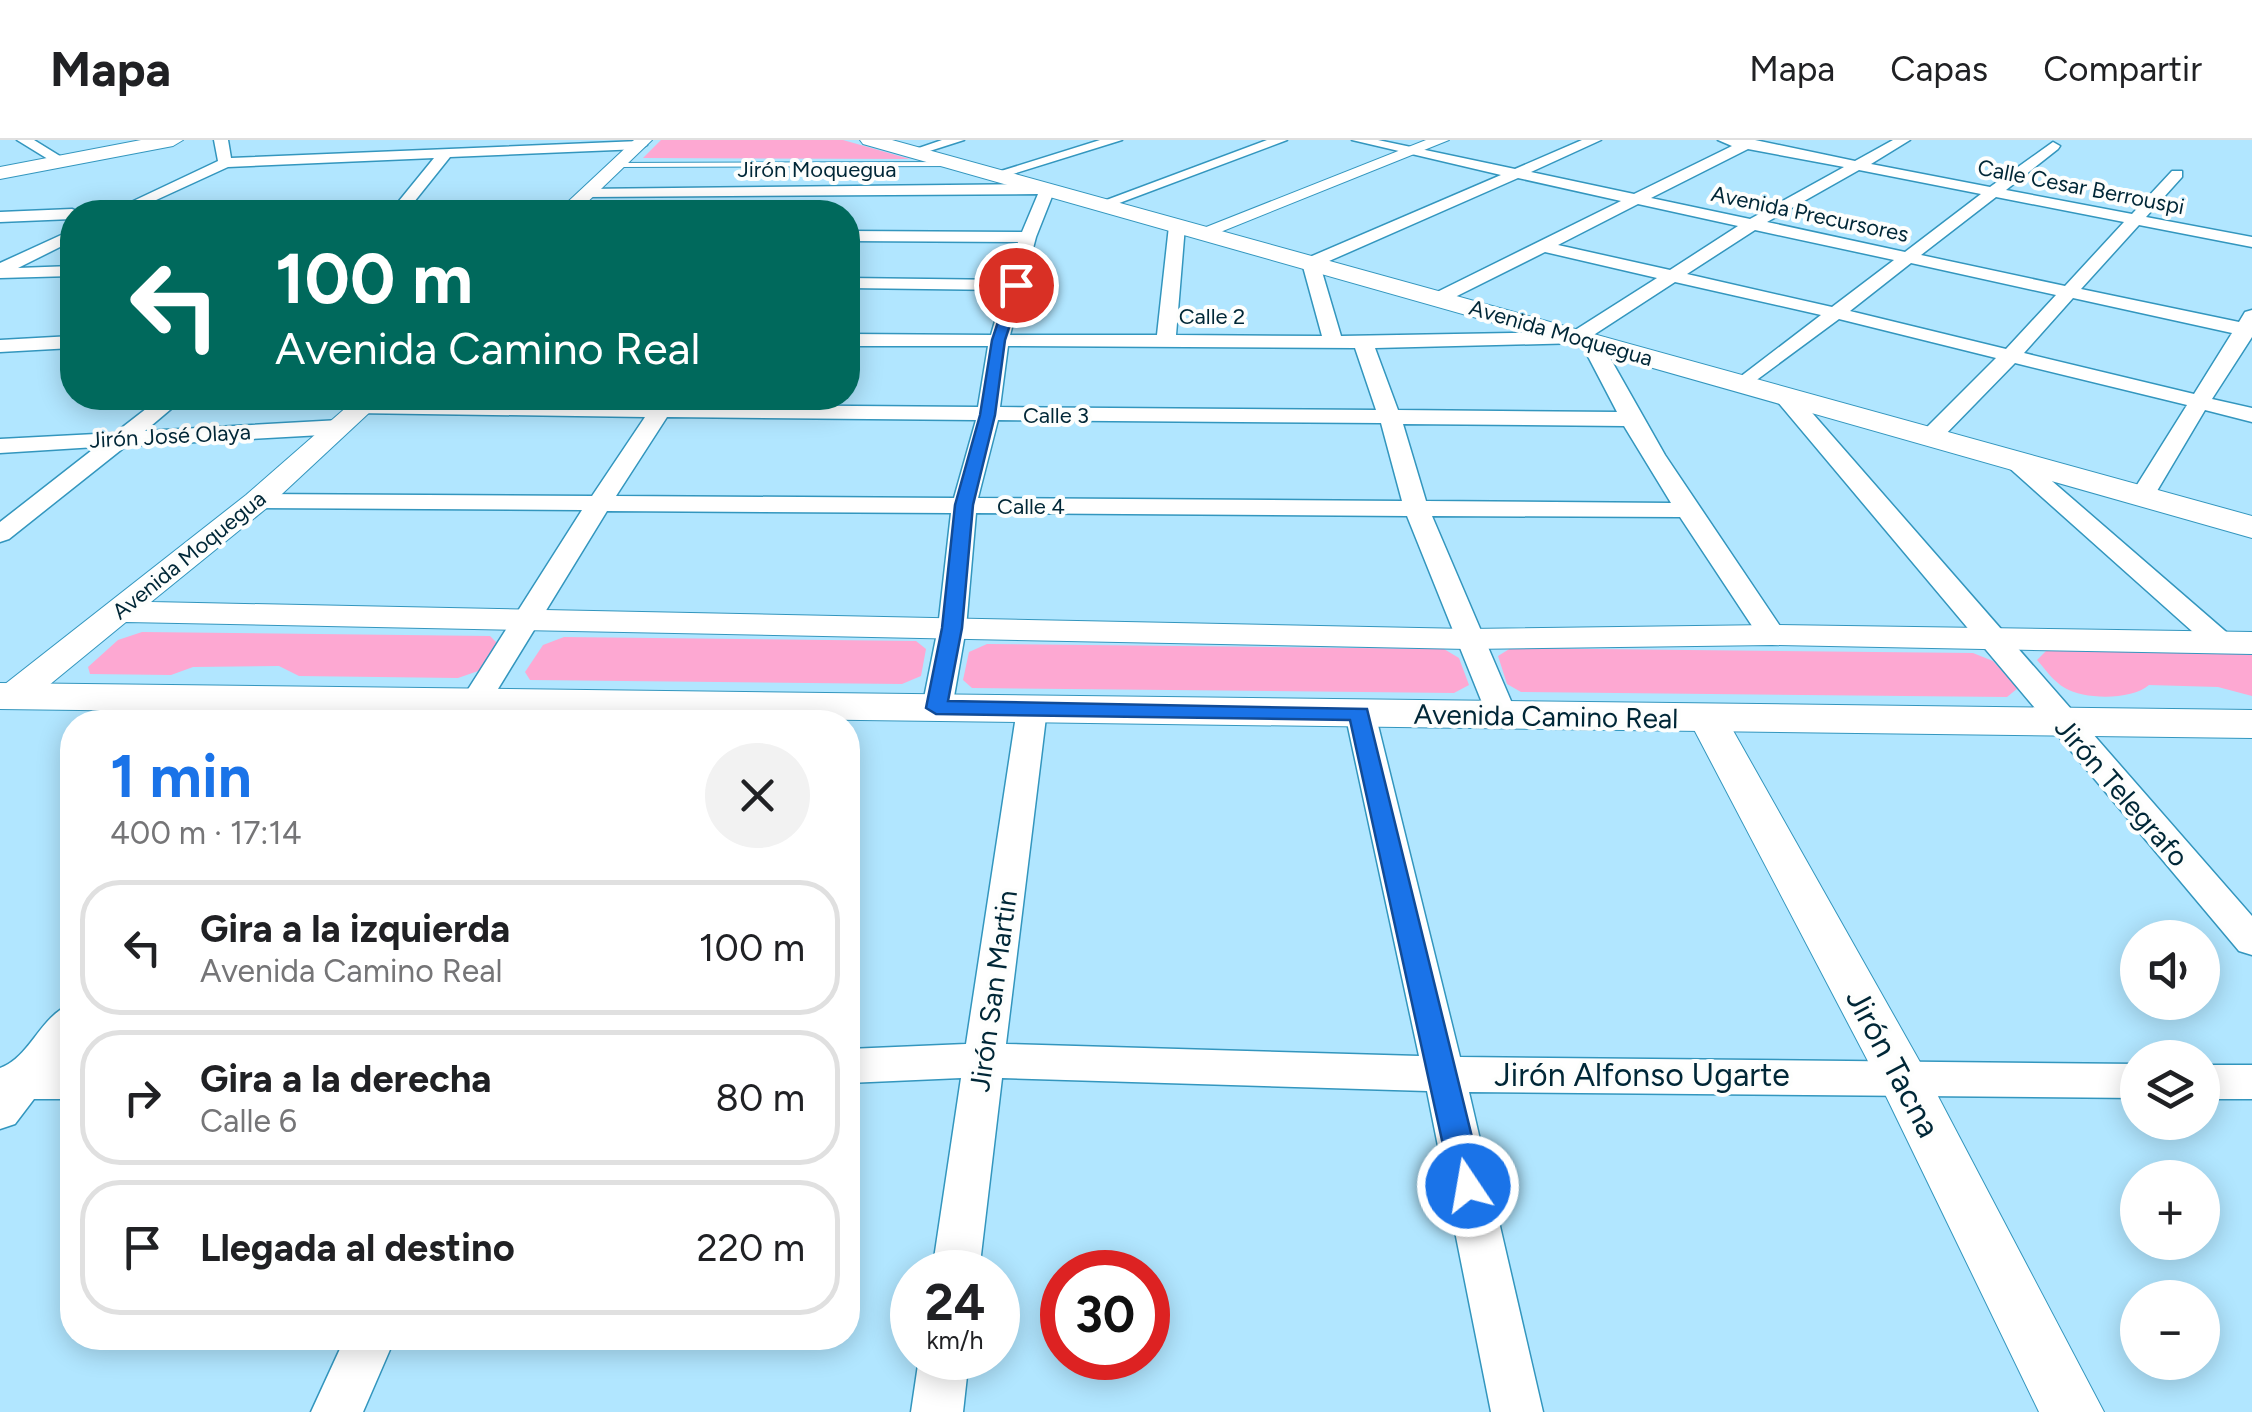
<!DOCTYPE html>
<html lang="es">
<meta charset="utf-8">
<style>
:root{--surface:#fff;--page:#f2f2f2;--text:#202124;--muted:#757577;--line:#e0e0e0;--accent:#1a73e8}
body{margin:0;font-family:Figtree,sans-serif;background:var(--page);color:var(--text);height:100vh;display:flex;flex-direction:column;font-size:38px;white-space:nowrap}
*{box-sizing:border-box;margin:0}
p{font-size:32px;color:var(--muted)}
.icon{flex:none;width:55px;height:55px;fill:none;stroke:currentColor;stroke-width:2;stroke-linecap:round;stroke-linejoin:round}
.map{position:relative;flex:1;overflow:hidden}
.side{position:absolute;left:60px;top:570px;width:800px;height:640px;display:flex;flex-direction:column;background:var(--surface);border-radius:40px;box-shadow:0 5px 25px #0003}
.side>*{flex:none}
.banner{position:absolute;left:60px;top:60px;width:800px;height:210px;border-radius:40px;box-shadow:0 5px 25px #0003;background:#00695c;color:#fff;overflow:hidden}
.buttons{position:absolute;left:2120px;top:780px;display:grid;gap:20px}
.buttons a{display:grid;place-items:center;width:100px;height:100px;border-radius:50%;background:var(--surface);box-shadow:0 5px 25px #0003;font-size:50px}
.speed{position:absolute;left:890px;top:1110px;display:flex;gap:20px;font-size:50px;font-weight:700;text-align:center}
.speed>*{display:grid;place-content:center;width:130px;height:130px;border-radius:50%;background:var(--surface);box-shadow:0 5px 25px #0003;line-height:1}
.speed small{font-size:25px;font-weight:400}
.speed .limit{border:15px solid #d22;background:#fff;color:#111}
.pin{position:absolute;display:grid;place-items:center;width:85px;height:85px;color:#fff;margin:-42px;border:5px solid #fff;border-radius:50%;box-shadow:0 2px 10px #0007}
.me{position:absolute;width:110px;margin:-55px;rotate:348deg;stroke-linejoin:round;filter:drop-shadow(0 0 8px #0008)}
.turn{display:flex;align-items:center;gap:35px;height:210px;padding:0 50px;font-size:45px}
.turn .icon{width:130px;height:130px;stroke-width:2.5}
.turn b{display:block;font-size:70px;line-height:85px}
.round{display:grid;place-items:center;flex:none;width:105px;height:105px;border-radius:52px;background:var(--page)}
.summary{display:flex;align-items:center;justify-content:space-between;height:170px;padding:0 50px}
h1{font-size:60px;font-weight:700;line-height:75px;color:var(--accent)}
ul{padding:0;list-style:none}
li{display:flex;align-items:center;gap:30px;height:135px;margin:0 20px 15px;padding:0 30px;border:5px solid var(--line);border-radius:40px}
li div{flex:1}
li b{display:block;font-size:38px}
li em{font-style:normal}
header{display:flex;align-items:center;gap:60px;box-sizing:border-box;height:140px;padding:0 50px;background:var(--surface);border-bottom:2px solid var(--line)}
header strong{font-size:48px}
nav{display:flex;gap:55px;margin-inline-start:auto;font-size:35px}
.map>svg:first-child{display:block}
.green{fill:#fda8d2}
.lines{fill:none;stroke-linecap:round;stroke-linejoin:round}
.service-casing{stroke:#3396be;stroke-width:2}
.minor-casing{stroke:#3396be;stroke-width:3}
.tertiary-casing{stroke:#3396be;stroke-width:2}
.secondary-casing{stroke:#3396be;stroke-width:2}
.service{fill:#fff;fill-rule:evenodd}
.minor{fill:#fff;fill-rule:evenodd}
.tertiary{fill:#fff;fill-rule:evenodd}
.secondary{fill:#fff;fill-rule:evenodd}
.route{fill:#1a73e8;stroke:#114b97;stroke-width:2.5}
.labels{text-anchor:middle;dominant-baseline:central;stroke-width:8;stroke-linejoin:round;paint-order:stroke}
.far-street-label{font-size:22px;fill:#002737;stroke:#fdfefd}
.street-label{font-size:28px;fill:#002737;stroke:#fdfefd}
.near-street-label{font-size:32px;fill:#002737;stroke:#fdfefd}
</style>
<header>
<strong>Mapa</strong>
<nav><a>Mapa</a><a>Capas</a><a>Compartir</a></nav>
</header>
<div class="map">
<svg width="2252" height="1272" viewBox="0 0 2252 1272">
<rect width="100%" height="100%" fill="#b1e6ff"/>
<!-- green -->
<path class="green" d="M661 0H843L910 19 643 18Z
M142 492 490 496 498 504 481 530 458 538 299 536 279 526 193 527 171 535 90 534 88 527 118 500Z
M564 497 916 501 926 509 921 536 902 544 530 540 525 532 543 505Z
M987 504 1444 509 1459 518 1469 545 1454 553 972 548 963 540 969 512Z
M1511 508 1973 513 1993 521 2018 548 2007 557 1521 552 1507 544 1498 516Z
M2046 511 2252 512V556L2218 547 2149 545C2132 560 2085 560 2065 548 2054 542 2045 529 2037 520Z"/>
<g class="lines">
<defs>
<path id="service" d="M955 22 958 26 615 27 611 25 615 23Z"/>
<path id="minor" d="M17 0H34L68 21 56 24Z
M214 0H228L231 18 640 1 647 5 640 9 450 17 406 72H390L434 18 228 27 130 72H110L218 21Z
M942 0H964L914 16 907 12Z
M1100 0H1122L1000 38 988 35Z
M1267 0H1287L1106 68 1093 65Z
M1352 0H1378L1515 29 1582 0H1601L1531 32 1634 54 1732 6 1718 0H1755L1855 21 1893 0H1910L1871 24 1990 47 2053 2 2060 6 2058 9 2006 50 2132 74 2172 31H2182V37L2146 77 2252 97V107L2139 85 2081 149 2239 182 2245 172 2252 170V197L2212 259 2252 268V282L2205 270 2154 356 2142 363 2130 356 2187 265 2015 223 1938 302H1922L1919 297 1922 292 1996 218 1839 179 1743 250 1733 244 1736 240 1821 175 1675 142 1592 196 1601 202 1665 315 1786 495 1782 501H1762L1680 377 1432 376 1517 575 1513 582H1491L1487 575 1407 376 976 373 966 488 952 568 948 575H926L922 568 938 488 951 373 607 371 490 562 486 569H464L460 562 582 370 257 368 245 361 257 354 592 356 645 277 353 273 350 268 353 263 361 262 978 267 988 206H848V194L991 195 1004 150 848 148V138L1007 140 1018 102 848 101V91L1022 92 1038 54 588 57 583 55V49L1047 44 1055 49 1036 97 1010 195H1157L1169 86 1177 81 1185 86 1176 195 1322 196 1302 123 1305 119 1501 35ZM1748 9 1844 27 1750 79 1651 58ZM1859 30 1981 54 1905 112 1767 82ZM1518 38 1621 61 1431 155V163H1443L1545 112 1657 138 1572 192 1341 196 1320 125ZM1996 57 2124 82 2065 146 1921 115ZM1638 64 1738 86 1670 130 1558 105ZM1755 90 1894 120 1832 167 1687 134ZM1911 123 2056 155 2006 209 1850 171ZM2073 158 2232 193 2194 254 2024 213ZM1581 203 1617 272 1398 270 1375 208ZM1008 206 1355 208 1376 270 1000 267ZM667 277 976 280 954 358 616 356ZM998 280 1381 283 1402 361 978 358ZM1403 284 1624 286 1671 363 1426 361Z
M72 69 79 72H72V79L0 82V72Z
M72 90V101L18 128 72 126V136L0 138V123Z
M72 196V208L0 212V200Z
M1785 250 1793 251 2252 776V815L2239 811 1777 261 1774 256 1777 251Z
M160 258H184L145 291 340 280 351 287 340 294 126 306 9 399 0 402V382L96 307 0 313V299L115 293Z
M2014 313 2022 315 2232 497 2236 503 2232 509H2212L2006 325 2002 320 2006 315Z
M328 551 339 553 343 560 326 582H295L317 553Z
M665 555 676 557 680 564 671 582H641L654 557Z
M1032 560 1043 562 1047 569 1006 904 1419 916 1345 573 1349 566H1371L1375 573 1460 917 2138 924V958L1469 952 1543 1272H1491L1427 951 1002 938 979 1132H932L961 938 848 943V909L966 904 1017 569 1021 562Z
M72 864V909L61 925H72V959H34L15 984 0 989V928C31 917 40 875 72 864Z
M2202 925H2252V959H2202Z
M345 1198H395L363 1272H311Z
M919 1218H969L963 1272H911Z"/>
<path id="tertiary" d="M634 0H652L577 72H557Z
M1426 0H1449L1208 97 1201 99 1191 93Z
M357 258H385L268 367 151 462 1468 489 1772 485 2252 492V514L1772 505 1468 509 126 482 26 564 13 567 0 564V548L246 355Z
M1707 566 1720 570 1726 578 1920 922 2104 1272H2039L1882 948 1688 578 1694 570Z"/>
<path id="secondary" d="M141 0H183L173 6 0 39V27Z
M860 0H892L2252 376V398L863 4Z
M0 543 2252 570V598L0 569Z"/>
</defs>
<!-- service casing -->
<use href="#service" class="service-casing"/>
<!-- minor casing -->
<use href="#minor" class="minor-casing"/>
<!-- tertiary casing -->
<use href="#tertiary" class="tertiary-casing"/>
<!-- secondary casing -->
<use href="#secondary" class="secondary-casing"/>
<!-- service -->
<use href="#service" class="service"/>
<!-- minor -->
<use href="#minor" class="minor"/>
<!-- tertiary -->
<use href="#tertiary" class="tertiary"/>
<!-- secondary -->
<use href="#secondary" class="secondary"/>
</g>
<!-- route -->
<path class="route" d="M1016 141 1023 145 1005 200 995 275 973 365 962 488 948 561 1367 569 1484 1046 1479 1056 1468 1061 1457 1056 1452 1046 1350 580 936 574 926 568 942 488 955 365 980 275 992 200 1010 145Z"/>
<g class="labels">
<!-- far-street labels -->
<g class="far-street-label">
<text x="817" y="29">Jirón Moquegua</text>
<text transform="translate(2081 47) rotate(11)">Calle Cesar Berrouspi</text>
<text transform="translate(1810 74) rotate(12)">Avenida Precursores</text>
<text x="1212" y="176">Calle 2</text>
<text transform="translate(1561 193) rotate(16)">Avenida Moquegua</text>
<text x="1056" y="275">Calle 3</text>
<text transform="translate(170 296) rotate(-3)">Jirón José Olaya</text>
<text x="1031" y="366">Calle 4</text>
<text transform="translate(189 415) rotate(-39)">Avenida Moquegua</text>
</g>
<!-- street labels -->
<g class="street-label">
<text transform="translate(1546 576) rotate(1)">Avenida Camino Real</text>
<text transform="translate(2122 652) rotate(49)">Jirón Telegrafo</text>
<text transform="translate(993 851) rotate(-82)">Jirón San Martin</text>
</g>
<!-- near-street labels -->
<g class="near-street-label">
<text transform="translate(1893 923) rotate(62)">Jirón Tacna</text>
<text x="1642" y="935">Jirón Alfonso Ugarte</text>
</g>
</g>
</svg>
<div class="buttons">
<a><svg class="icon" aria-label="sound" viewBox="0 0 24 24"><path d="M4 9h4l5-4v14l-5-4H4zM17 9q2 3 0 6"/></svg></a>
<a><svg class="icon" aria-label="layers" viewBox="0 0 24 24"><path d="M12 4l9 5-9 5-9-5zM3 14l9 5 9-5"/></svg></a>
<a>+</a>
<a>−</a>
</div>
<div class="speed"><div>24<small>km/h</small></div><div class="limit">30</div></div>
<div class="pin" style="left:1016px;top:145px;background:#d93025"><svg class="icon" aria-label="arrive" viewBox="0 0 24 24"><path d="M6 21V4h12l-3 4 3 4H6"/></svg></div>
<svg class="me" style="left:1468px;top:1046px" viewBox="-20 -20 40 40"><circle r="17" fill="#1a73e8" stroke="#fff" stroke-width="3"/><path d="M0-11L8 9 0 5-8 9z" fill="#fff"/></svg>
<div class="banner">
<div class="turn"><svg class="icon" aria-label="left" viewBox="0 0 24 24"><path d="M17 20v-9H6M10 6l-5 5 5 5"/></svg><div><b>100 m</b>Avenida Camino Real</div></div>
</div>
<section class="side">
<div class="summary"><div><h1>1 min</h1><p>400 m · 17:14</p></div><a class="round"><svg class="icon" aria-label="close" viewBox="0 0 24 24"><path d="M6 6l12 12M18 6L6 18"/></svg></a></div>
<ul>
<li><svg class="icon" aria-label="left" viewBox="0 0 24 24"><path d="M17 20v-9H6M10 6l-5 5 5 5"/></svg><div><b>Gira a la izquierda</b><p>Avenida Camino Real</p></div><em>100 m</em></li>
<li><svg class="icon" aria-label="right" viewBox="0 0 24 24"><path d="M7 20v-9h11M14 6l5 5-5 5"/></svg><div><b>Gira a la derecha</b><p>Calle 6</p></div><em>80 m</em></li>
<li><svg class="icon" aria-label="arrive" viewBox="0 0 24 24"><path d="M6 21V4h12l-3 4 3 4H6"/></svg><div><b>Llegada al destino</b></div><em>220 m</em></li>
</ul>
</section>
</div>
